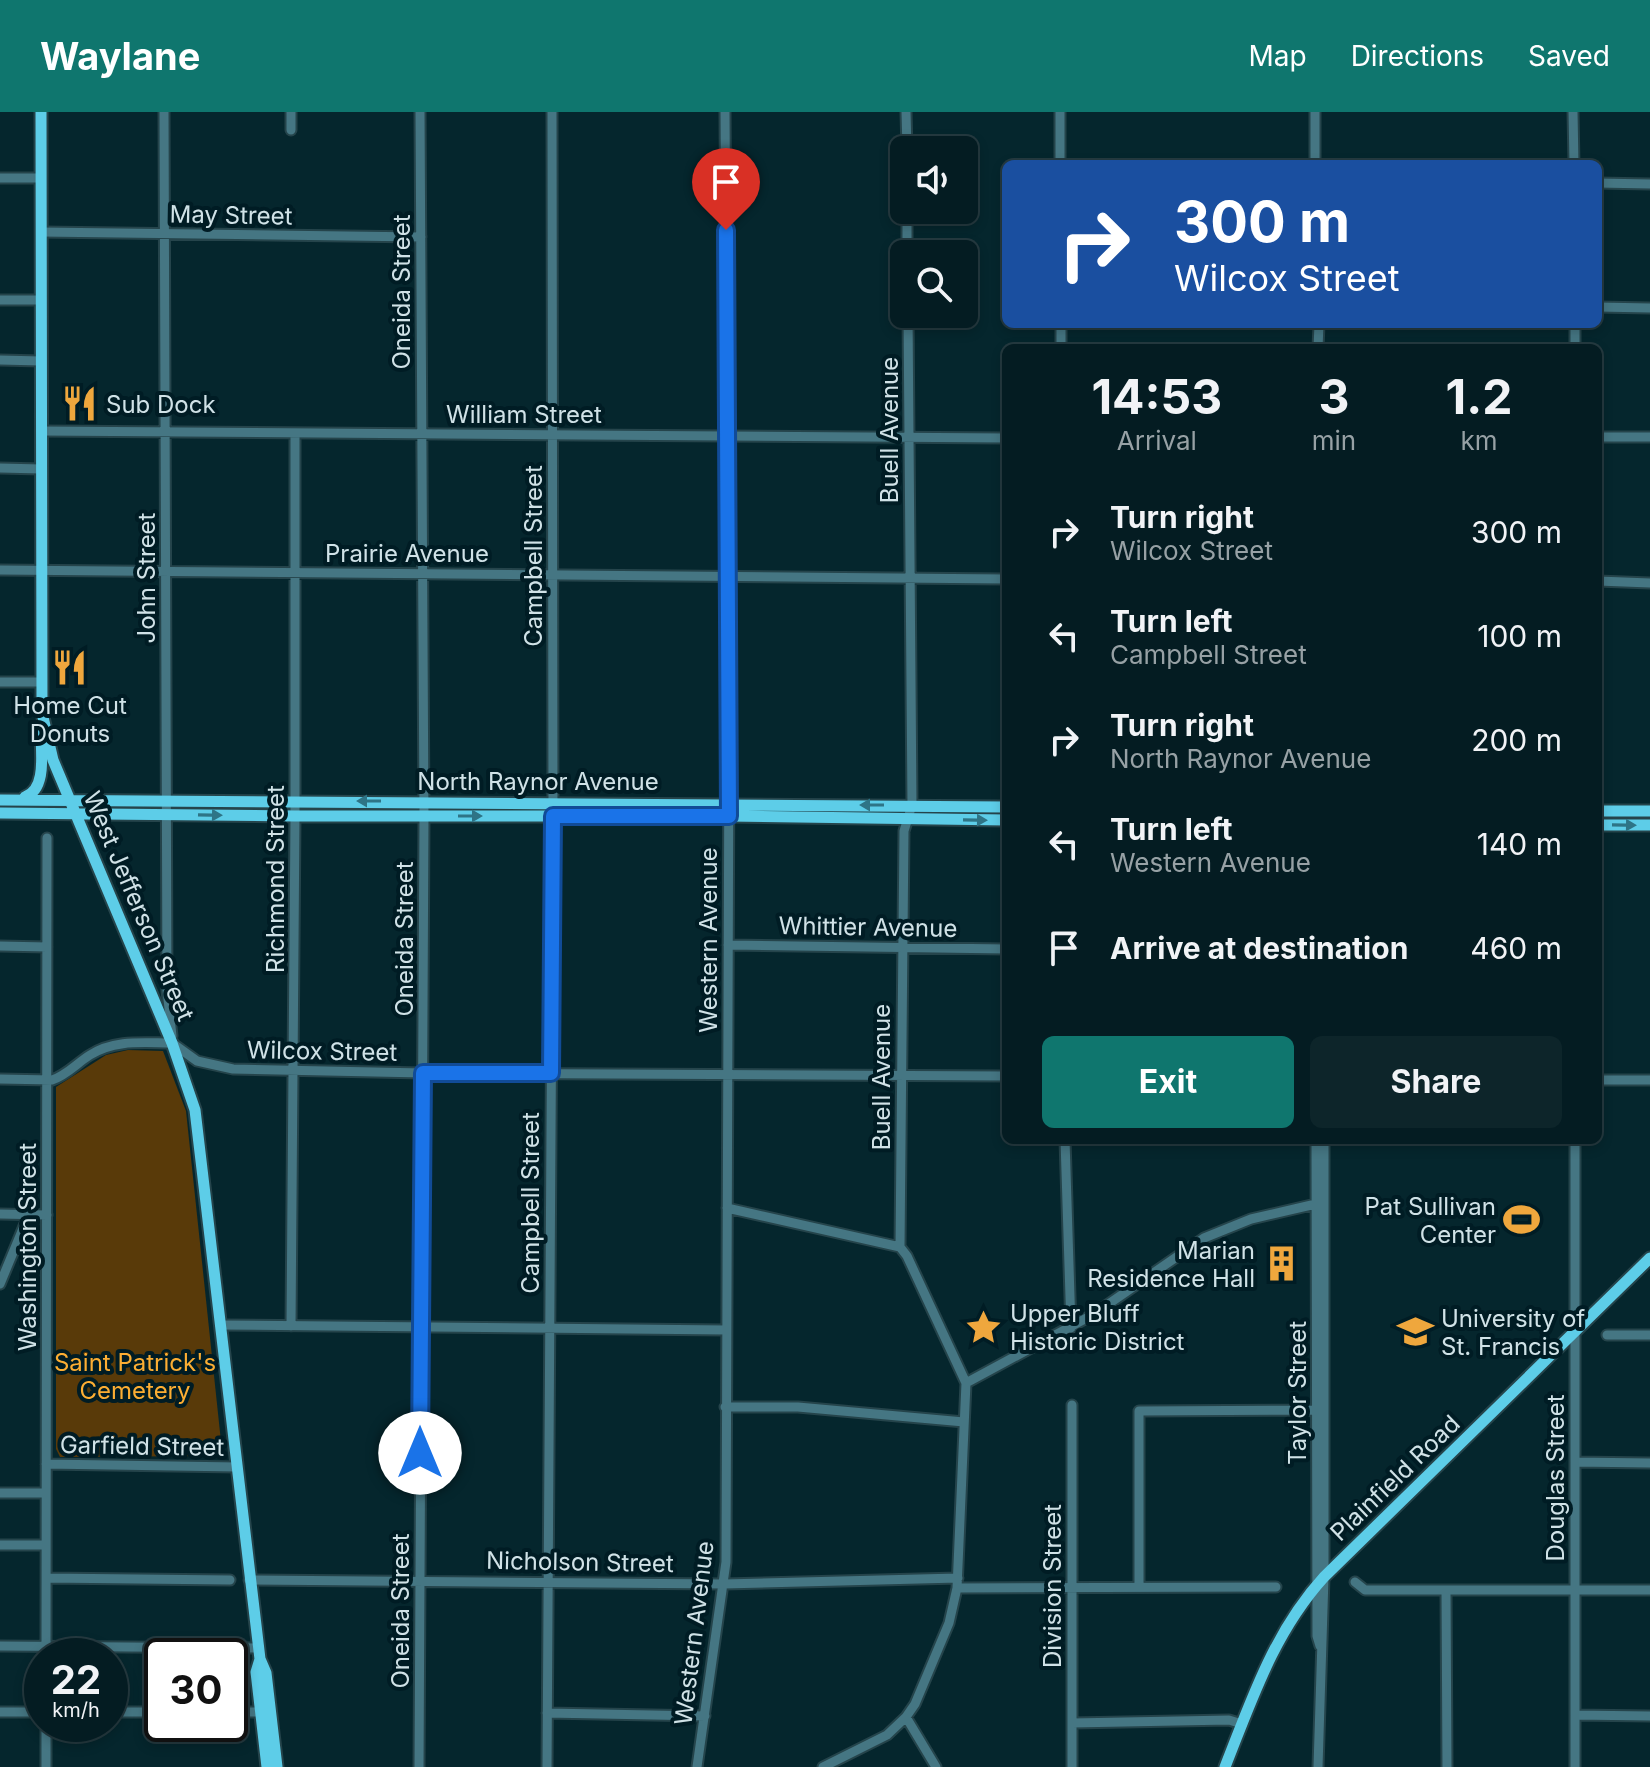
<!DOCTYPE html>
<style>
:root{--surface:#041c22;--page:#0d252a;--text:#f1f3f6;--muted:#97a1a5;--line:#253a40;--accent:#0f766e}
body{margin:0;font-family:Inter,sans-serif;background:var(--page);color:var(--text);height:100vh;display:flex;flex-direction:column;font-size:30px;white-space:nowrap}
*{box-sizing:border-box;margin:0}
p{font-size:26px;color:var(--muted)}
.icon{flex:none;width:44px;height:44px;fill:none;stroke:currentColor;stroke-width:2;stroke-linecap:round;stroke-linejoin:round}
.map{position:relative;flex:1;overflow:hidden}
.details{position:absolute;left:1002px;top:232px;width:600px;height:800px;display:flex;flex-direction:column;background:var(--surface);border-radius:12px;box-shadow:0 4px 12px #0003,0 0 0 2px var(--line)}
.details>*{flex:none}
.banner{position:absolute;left:1002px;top:48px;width:600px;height:168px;border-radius:12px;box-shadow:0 4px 12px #0003,0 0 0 2px var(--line);background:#1a4fa0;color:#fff;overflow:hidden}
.controls{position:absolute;left:890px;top:24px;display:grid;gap:16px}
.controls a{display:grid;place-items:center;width:88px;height:88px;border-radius:12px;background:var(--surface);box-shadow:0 4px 12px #0003,0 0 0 2px var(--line);font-size:40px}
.speed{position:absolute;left:24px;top:1526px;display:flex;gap:16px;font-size:40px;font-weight:700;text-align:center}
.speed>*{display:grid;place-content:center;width:104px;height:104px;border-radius:50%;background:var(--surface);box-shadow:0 4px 12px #0003,0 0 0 2px var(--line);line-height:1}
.speed small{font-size:20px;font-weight:400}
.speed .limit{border:4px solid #111;border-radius:12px;background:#fff;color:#111}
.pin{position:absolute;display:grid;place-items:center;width:68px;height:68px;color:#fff;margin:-82px -34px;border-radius:50% 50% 50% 0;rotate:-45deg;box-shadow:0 0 8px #0007}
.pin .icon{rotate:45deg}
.me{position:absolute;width:88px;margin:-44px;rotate:0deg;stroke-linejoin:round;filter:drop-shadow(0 0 6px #0008)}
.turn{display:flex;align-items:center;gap:28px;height:168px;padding:0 40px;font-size:36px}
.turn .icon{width:104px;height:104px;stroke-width:2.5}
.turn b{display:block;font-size:56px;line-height:68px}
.eta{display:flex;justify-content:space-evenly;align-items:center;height:136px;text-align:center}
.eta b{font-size:48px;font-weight:700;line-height:56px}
.primary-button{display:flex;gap:16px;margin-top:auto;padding:16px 40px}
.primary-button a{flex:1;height:92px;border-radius:12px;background:var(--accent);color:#fff;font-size:32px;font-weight:700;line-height:92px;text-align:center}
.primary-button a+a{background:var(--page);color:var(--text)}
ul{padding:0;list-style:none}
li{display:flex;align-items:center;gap:24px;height:104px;padding:0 40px}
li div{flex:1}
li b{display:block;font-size:30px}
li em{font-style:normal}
header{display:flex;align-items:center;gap:48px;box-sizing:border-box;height:112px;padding:0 40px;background:var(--accent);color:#fff}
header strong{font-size:38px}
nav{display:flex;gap:44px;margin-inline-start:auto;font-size:28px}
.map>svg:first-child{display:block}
.green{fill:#593a09}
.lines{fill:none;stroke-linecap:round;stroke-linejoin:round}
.minor-casing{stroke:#25444b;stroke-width:13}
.major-casing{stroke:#25444b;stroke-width:15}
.minor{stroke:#457683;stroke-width:9}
.major{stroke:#5dcde8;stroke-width:11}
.oneway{fill:#2e7486}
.route-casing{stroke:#114b97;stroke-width:20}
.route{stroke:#1a73e8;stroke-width:14}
.labels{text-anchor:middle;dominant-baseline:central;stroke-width:8;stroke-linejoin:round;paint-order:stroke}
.street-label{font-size:24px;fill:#d0e2e7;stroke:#001c24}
.poi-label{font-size:24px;fill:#d0e2e7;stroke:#001c24;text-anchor:start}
.park-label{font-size:24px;fill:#fcae33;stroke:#001c24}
</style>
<header>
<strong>Waylane</strong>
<nav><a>Map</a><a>Directions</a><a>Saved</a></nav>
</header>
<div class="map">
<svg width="1650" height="1655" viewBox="0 0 1650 1655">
<rect width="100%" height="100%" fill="#05262d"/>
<!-- green -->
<path class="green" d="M128 938 163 939 186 999 222 1339 216 1344 60 1345 56 1337V975L106 943Z"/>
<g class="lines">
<defs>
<path id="minor" d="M164 0 167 878 172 924
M906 0 907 38
M1060 0V52
M1315 0V52
M1573 0 1574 52
M291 18V0
M0 66H41
M1598 71 1650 72
M907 98V142
M41 120 421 125
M0 188H41
M1598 195 1650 196
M1061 212V236
M1575 212V236
M1318 236 1319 212
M0 248 41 249
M41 319 1006 326
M1598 325H1650
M0 356 41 357
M0 458 1006 467
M1598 469 1650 471
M0 570H42
M728 833 1006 837
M0 834 47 835
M172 931 197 949 233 957 423 961 1006 964
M0 967 52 968C67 963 77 951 90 943 115 927 144 931 172 931
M1598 968H1650
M1065 1028 1071 1216
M1316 1028 1317 1524 1320 1534
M1575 1028V1655
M727 1096 900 1135
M0 1102 47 1103
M0 1172 29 1102
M220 1213 726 1218
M291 1214 295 704V321
M1607 1223H1650
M966 1271 1094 1202 1204 1126 1251 1107 1320 1091
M1072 1293V1655
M725 1295H798L964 1310
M1575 1350 1650 1351
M46 1352 237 1355
M0 1381H46
M0 1433H46
M46 1466 230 1468
M249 1468 724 1472 958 1466
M1355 1470 1365 1478H1650
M1139 1475V1299L1320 1298
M957 1476 1276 1475
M1446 1479 1447 1655
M0 1534 258 1536
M46 1544 47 726
M0 1600H42
M110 1600H162
M230 1600H267
M547 1601 705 1604
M1575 1603 1650 1604
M906 1605 936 1655
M1072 1611 1229 1608 1242 1612
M46 1655V1612
M419 1655 424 705 420 0
M547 1655 553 704 552 0
M697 1655 726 1450 729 626 725 0
M823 1655 887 1623 906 1605 915 1592 949 1511 957 1476 966 1271 907 1144 900 1135 904 719 912 693 908 202
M1318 1655 1324 1465V1028"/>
<path id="major" d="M41 0 42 601 53 648 172 931 195 998 260 1547 256 1560 267 1655
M25 685C47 677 41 641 41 622
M0 688 1006 695
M1598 699H1650
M0 701 295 704H729L1006 708
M1598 713H1650
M260 1547 266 1561 277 1655
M1225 1655C1252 1587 1274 1520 1324 1465L1650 1146"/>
</defs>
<!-- minor casing -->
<use href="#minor" class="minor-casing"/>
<!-- major casing -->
<use href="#major" class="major-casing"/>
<!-- minor -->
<use href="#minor" class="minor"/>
<!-- major -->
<use href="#major" class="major"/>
</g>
<!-- one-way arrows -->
<defs><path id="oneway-solid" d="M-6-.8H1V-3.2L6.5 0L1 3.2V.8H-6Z" transform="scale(2)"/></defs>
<g class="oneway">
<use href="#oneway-solid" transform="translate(369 689) rotate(-180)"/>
<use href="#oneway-solid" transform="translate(872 693) rotate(-180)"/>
<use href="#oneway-solid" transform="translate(210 703) rotate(1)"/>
<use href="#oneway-solid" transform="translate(470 704)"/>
<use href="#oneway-solid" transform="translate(975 708) rotate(1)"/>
<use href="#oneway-solid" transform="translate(1624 713) rotate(1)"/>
</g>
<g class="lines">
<defs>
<path id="route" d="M420 1341 423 961H551L553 704H729L726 118"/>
</defs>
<!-- route casing -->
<use href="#route" class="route-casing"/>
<!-- route -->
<use href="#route" class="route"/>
</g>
<!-- icons -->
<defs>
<symbol id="restaurant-bare" viewBox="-9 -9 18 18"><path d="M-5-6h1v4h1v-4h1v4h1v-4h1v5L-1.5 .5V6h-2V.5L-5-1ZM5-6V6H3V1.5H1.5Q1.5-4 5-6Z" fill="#efa73d" stroke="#001c24" stroke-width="2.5" paint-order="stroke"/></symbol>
<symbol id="stadium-bare" viewBox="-9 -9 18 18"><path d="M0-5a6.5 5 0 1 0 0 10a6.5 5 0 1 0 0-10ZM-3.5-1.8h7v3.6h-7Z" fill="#efa73d" stroke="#001c24" stroke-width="2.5" paint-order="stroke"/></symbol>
<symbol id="building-bare" viewBox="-9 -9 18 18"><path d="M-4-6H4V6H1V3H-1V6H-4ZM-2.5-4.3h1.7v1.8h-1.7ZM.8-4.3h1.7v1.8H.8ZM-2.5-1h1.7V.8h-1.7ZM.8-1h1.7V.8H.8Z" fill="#efa73d" stroke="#001c24" stroke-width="2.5" paint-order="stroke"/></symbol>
<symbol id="sight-bare" viewBox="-9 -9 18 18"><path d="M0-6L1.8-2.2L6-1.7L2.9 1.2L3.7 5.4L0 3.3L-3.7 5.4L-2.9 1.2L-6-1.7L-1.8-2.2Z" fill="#efa73d" stroke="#001c24" stroke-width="2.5" paint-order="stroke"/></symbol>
<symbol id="university-bare" viewBox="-9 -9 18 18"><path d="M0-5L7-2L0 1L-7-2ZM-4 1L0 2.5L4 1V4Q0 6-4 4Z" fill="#efa73d" stroke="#001c24" stroke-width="2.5" paint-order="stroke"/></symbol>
</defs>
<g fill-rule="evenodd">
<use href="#restaurant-bare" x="54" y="266" width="51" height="51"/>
<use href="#restaurant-bare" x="44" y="530" width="51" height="51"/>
<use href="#stadium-bare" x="1496" y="1082" width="51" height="51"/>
<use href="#building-bare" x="1256" y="1126" width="51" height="51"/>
<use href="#sight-bare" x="958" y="1190" width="51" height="51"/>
<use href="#university-bare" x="1390" y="1194" width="51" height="51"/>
</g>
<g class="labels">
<!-- street labels -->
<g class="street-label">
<text transform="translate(231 103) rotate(1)">May Street</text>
<text transform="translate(401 180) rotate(-90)">Oneida Street</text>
<text x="524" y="302">William Street</text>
<text transform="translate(889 318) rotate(-90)">Buell Avenue</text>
<text x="407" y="441">Prairie Avenue</text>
<text transform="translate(533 444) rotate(-90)">Campbell Street</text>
<text transform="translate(146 466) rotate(-90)">John Street</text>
<text x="538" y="669">North Raynor Avenue</text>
<text transform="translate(275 767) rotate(-90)">Richmond Street</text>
<text transform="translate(139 794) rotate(67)">West Jefferson Street</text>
<text transform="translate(868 815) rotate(1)">Whittier Avenue</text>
<text transform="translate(404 827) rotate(-90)">Oneida Street</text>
<text transform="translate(708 828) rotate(-90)">Western Avenue</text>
<text transform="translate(322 939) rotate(1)">Wilcox Street</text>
<text transform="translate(881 965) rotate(-90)">Buell Avenue</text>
<text transform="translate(530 1091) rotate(-90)">Campbell Street</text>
<text transform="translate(27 1135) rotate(-90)">Washington Street</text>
<text transform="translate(1297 1281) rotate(-90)">Taylor Street</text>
<text transform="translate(142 1334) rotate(1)">Garfield Street</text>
<text transform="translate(1395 1366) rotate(-44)">Plainfield Road</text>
<text transform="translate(1555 1366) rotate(-90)">Douglas Street</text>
<text transform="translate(580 1450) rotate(1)">Nicholson Street</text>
<text transform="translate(1052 1474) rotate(-90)">Division Street</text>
<text transform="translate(400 1499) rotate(-90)">Oneida Street</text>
<text transform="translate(694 1521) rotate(-83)">Western Avenue</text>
</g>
<!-- poi labels -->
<g class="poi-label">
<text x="106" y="292">Sub Dock</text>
<text x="70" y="593" text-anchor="middle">Home Cut<tspan x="70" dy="28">Donuts</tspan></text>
<text x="1496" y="1094" text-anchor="end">Pat Sullivan<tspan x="1496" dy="28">Center</tspan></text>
<text x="1255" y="1138" text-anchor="end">Marian<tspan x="1255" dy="28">Residence Hall</tspan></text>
<text x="1010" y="1201">Upper Bluff<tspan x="1010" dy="28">Historic District</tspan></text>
<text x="1441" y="1206">University of<tspan x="1441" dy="28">St. Francis</tspan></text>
</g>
<!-- park labels -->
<g class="park-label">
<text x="135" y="1250">Saint Patrick's<tspan x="135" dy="28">Cemetery</tspan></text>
</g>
</g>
</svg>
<div class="controls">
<a><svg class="icon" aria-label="sound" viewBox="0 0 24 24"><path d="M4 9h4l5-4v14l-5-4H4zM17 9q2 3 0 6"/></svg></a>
<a><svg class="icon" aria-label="search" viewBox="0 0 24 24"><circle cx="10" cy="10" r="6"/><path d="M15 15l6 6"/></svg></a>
</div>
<div class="speed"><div>22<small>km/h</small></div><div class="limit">30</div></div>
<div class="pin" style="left:726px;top:118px;background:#d93025"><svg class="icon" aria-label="arrive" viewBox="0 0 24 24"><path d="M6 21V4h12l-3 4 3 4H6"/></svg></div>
<svg class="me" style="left:420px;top:1341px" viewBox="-20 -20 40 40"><circle r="19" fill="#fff"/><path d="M0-13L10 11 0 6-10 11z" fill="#1a73e8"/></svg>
<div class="banner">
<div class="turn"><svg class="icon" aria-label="right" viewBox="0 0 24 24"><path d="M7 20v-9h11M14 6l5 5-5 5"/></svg><div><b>300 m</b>Wilcox Street</div></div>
</div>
<section class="details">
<div class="eta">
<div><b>14:53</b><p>Arrival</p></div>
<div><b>3</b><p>min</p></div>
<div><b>1.2</b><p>km</p></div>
</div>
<ul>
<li><svg class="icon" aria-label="right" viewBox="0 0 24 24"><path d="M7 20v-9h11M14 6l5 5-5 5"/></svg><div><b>Turn right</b><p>Wilcox Street</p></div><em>300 m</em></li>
<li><svg class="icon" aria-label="left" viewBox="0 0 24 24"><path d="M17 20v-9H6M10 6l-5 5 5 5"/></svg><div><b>Turn left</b><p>Campbell Street</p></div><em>100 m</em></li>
<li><svg class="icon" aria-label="right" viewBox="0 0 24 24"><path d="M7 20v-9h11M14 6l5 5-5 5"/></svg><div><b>Turn right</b><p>North Raynor Avenue</p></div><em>200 m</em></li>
<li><svg class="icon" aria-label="left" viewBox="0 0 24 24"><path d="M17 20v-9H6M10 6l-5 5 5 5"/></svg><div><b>Turn left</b><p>Western Avenue</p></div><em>140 m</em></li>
<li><svg class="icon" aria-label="arrive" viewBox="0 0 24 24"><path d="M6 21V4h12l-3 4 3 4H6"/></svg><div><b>Arrive at destination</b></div><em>460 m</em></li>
</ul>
<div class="primary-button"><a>Exit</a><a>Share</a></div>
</section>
</div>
